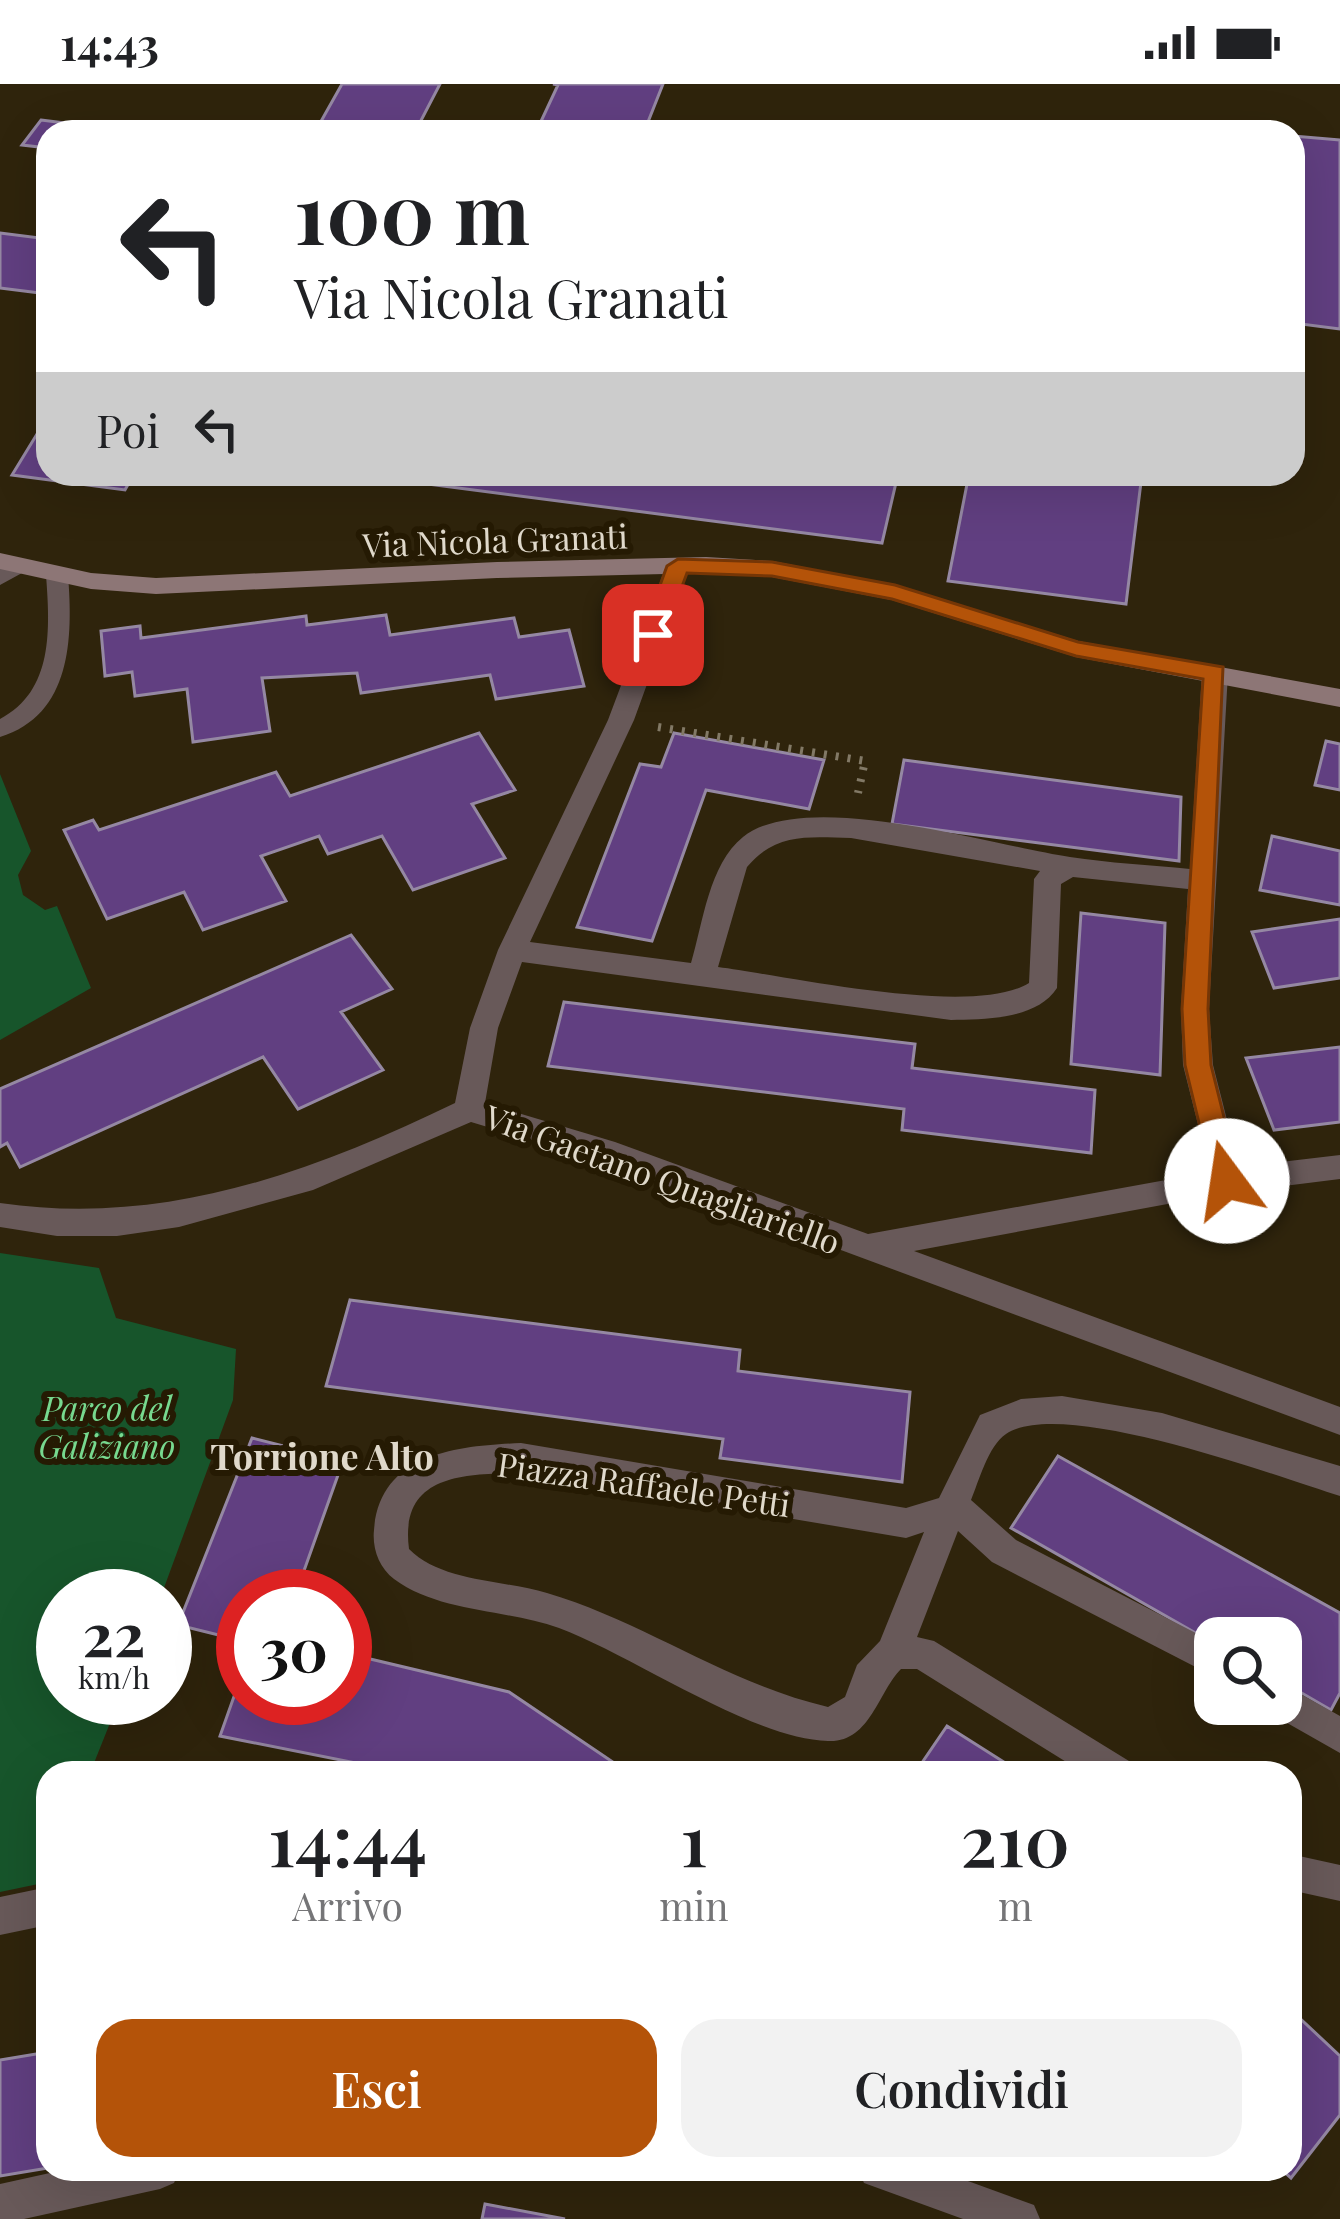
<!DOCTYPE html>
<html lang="it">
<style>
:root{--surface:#fff;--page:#f2f2f2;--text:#202124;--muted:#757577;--accent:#b45309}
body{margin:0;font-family:"Playfair Display",serif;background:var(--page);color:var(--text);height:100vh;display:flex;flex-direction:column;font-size:45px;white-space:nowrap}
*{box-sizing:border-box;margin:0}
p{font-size:39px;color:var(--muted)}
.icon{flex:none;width:66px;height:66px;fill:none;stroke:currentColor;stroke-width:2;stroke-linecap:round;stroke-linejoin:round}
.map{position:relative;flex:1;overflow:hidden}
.drawer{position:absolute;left:36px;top:1677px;width:1266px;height:420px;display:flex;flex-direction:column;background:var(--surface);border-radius:36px;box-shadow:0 12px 48px #0002}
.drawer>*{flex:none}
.banner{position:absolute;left:36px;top:36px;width:1269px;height:366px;border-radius:36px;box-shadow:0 12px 48px #0002;background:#fff;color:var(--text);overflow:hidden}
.fabs{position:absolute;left:1194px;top:1533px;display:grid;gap:24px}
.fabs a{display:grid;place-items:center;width:108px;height:108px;border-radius:24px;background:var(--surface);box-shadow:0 12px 48px #0002;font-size:60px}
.speed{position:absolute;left:36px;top:1485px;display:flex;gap:24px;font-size:60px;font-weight:700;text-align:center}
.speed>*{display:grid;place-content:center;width:156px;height:156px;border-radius:50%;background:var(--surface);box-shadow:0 12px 48px #0002;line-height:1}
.speed small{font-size:30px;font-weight:400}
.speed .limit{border:18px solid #d22;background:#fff;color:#111}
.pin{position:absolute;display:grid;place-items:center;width:102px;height:102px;color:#fff;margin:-51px;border-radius:24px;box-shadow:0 6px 18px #0006}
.me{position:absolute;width:132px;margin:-66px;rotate:346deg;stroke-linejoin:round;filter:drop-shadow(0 0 9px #0008)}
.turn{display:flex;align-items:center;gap:42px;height:252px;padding:0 60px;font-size:54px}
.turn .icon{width:156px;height:156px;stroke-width:2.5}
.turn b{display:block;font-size:84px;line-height:102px}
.then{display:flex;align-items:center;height:114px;padding:0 60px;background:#0003;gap:24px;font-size:45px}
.eta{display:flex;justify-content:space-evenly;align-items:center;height:204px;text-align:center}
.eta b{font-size:72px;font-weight:600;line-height:84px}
.cta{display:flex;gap:24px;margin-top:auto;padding:24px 60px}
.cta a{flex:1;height:138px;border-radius:36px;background:var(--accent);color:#fff;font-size:48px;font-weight:600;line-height:138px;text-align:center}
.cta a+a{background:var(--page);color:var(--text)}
.status{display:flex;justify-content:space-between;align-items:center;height:84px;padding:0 60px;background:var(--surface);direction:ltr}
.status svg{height:33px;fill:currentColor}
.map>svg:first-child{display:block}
.green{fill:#17552b}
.building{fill:#613f81;stroke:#9588a3;stroke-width:3}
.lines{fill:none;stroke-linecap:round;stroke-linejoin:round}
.path{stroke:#827966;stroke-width:8;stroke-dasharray:3 9;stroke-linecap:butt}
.lane{fill:#685959;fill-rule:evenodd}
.street{fill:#685959;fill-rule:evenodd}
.secondary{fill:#8d7676;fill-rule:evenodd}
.route{fill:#b45309;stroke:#753606;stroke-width:3}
.labels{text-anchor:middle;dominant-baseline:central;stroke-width:12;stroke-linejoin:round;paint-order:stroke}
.street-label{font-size:33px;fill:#e0d9cb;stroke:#251a03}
.park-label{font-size:33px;font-style:italic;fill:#77d98f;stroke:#251a03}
.neighbourhood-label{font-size:36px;font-weight:bold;fill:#e0d9cb;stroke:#251a03}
</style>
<div class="status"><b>14:43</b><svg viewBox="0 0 49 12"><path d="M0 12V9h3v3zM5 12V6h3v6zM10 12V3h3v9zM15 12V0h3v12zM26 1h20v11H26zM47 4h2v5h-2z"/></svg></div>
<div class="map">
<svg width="1340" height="2135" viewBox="0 0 1340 2135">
<rect width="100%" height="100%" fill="#2f240c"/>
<!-- green -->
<path class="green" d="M0 690 31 767 18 791 23 811 45 826 57 822 91 904 0 956Z
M0 1169 99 1184 116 1234 236 1265 233 1316 161 1512H63V1614H120L90 1689H48V1798L0 1808Z"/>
<!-- building -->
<path class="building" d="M342 0H440L415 48H315Z
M553 0H663L644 48H536L558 1Z
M41 36 137 48H48V64L22 61Z
M1293 52 1340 56V245L1293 239Z
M0 149 48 155V210L0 204Z
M48 332V390H134L125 406 12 391Z
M399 390H898L882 459 397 396Z
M969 390H1142L1126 520 948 497Z
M386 531 390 551 514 534 519 553 569 546 584 602 496 615 490 591 361 609 357 589 262 594 270 647 193 658 187 605 135 612 132 588 105 592 101 547 140 542 141 554 306 532 307 541Z
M479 649 515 706 472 720 505 774 413 806 382 752 328 770 319 752 261 772 286 817 203 846 184 808 107 835 64 746 93 736 99 746 276 688 290 712Z
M674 649 824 676 809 725 706 706 652 857 577 843 640 680 661 683Z
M1326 657 1340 660V706L1315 701Z
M904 676 1181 713 1179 777 892 740Z
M1272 752 1340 767V821L1260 806Z
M1081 829 1165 839 1160 991 1071 980Z
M1340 835V894L1274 904 1252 848Z
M351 851 392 905 341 928 383 986 298 1025 263 973 20 1083 7 1059 0 1063V1005Z
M564 918 915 960 912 984 1095 1006 1091 1069 902 1046 904 1025 548 982Z
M1340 963V1038L1274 1046 1246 974Z
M350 1216 740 1266 738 1287 910 1308 902 1398 720 1374 723 1355 326 1302Z
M252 1354 343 1377 295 1512H243V1557L178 1541Z
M1058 1372 1340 1529V1609L1331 1626 1281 1597V1554H1215V1560L1011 1444Z
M345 1569 509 1608 629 1689H406L220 1652 243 1587V1614H345Z
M947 1642 1021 1689H915Z
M1290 1925 1340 1972V2031L1291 2094 1281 2085H1290Z
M48 1968V2084L0 2092V1976Z
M485 2120 565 2135H482Z"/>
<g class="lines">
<!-- path -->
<path class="path" d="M658 643 865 677 858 709"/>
<!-- lane -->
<path class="lane" d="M22 476 33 483 0 501V485Z
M57 484 68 491C73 553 72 631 0 653V635C54 607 50 544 46 491Z"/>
<!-- street -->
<path class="street" d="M678 474 690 482 634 636 530 858 691 879C703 839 709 780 743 753 806 703 994 762 1070 773 1109 779 1150 781 1190 785L1202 589 1206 583H1224L1228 589 1209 925 1213 981 1239 1083 1340 1071V1095L1227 1109 914 1167 1340 1323V1351L598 1076 471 1038 313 1106 179 1143 117 1152H57L0 1143V1119C163 1143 310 1089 455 1019L470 944 498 866 608 636 666 482ZM851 754 1040 787 1034 795 1029 899C973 934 788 892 718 883L747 783C776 748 810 753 851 754ZM1073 793 1188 805 1181 925 1183 981 1210 1088 868 1150 615 1058 485 1019 498 944 522 878 951 936C985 935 1036 936 1057 904L1061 800Z
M1062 1312 1162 1329 1340 1382V1412C1276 1392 1061 1312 1006 1350 988 1362 979 1397 971 1416L1016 1456 1215 1559V1593L992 1478 958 1447 917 1553 934 1557 1129 1677 1134 1689H1084L917 1585H901C878 1608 870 1659 828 1657 752 1655 634 1572 559 1544 507 1525 440 1529 394 1495 379 1484 372 1464 374 1446 380 1368 459 1362 521 1359L906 1424 939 1414 980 1331 1021 1315ZM521 1389 906 1454 924 1448 880 1557 857 1581 845 1613 828 1623C728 1600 645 1538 547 1509 505 1496 441 1498 409 1465 399 1389 466 1390 521 1389Z
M1281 1599 1340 1632V1669L1268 1628 1265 1620H1281Z
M1290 1770 1340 1781V1817L1290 1806Z
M48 1803V1841L0 1851V1813Z
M68 2085H180L174 2099 160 2105 24 2135H0V2100Z
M858 2085H935L1034 2121 1040 2135H963L864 2099Z"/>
<!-- secondary -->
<path class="secondary" d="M0 469 91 489 156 494 497 478 706 473 772 477 895 501 1078 557 1340 605V623L1076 573 892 516 772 493 706 489 497 494 156 510 91 505 0 485Z"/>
</g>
<!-- route -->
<path class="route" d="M678 475 772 478 895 501 1078 558 1223 583 1208 925 1211 981 1240 1097 1236 1105 1227 1108 1213 1097 1185 981 1182 925 1203 595 1076 572 892 515 772 492 687 489 664 551 661 557H645L642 551 667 482Z"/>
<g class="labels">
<!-- street labels -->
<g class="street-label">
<text transform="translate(495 455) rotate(-2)">Via Nicola Granati</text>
<text transform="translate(663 1094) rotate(20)">Via Gaetano Quagliariello</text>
<text transform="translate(644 1399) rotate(8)">Piazza Raffaele Petti</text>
</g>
<!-- park labels -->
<g class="park-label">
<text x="107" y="1323">Parco del<tspan x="107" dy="38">Galiziano</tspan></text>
</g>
<!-- neighbourhood labels -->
<g class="neighbourhood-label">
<text x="322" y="1371">Torrione Alto</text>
</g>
</g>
</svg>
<div class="fabs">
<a><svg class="icon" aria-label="search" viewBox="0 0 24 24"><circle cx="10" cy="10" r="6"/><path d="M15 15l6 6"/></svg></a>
</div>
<div class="speed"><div>22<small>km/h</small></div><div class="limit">30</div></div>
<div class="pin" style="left:653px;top:551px;background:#d93025"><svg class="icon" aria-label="arrive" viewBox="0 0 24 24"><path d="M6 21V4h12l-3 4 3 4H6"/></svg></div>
<svg class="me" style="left:1227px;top:1097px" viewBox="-20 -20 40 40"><circle r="19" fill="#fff"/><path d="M0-13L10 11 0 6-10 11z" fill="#b45309"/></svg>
<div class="banner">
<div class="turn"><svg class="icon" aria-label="left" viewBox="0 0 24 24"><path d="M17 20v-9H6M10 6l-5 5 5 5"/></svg><div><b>100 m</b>Via Nicola Granati</div></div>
<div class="then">Poi<svg class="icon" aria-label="left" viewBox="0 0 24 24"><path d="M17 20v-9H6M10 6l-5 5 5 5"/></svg></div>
</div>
<section class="drawer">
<div class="eta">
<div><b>14:44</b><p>Arrivo</p></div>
<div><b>1</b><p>min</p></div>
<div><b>210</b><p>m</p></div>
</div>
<div class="cta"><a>Esci</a><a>Condividi</a></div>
</section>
</div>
